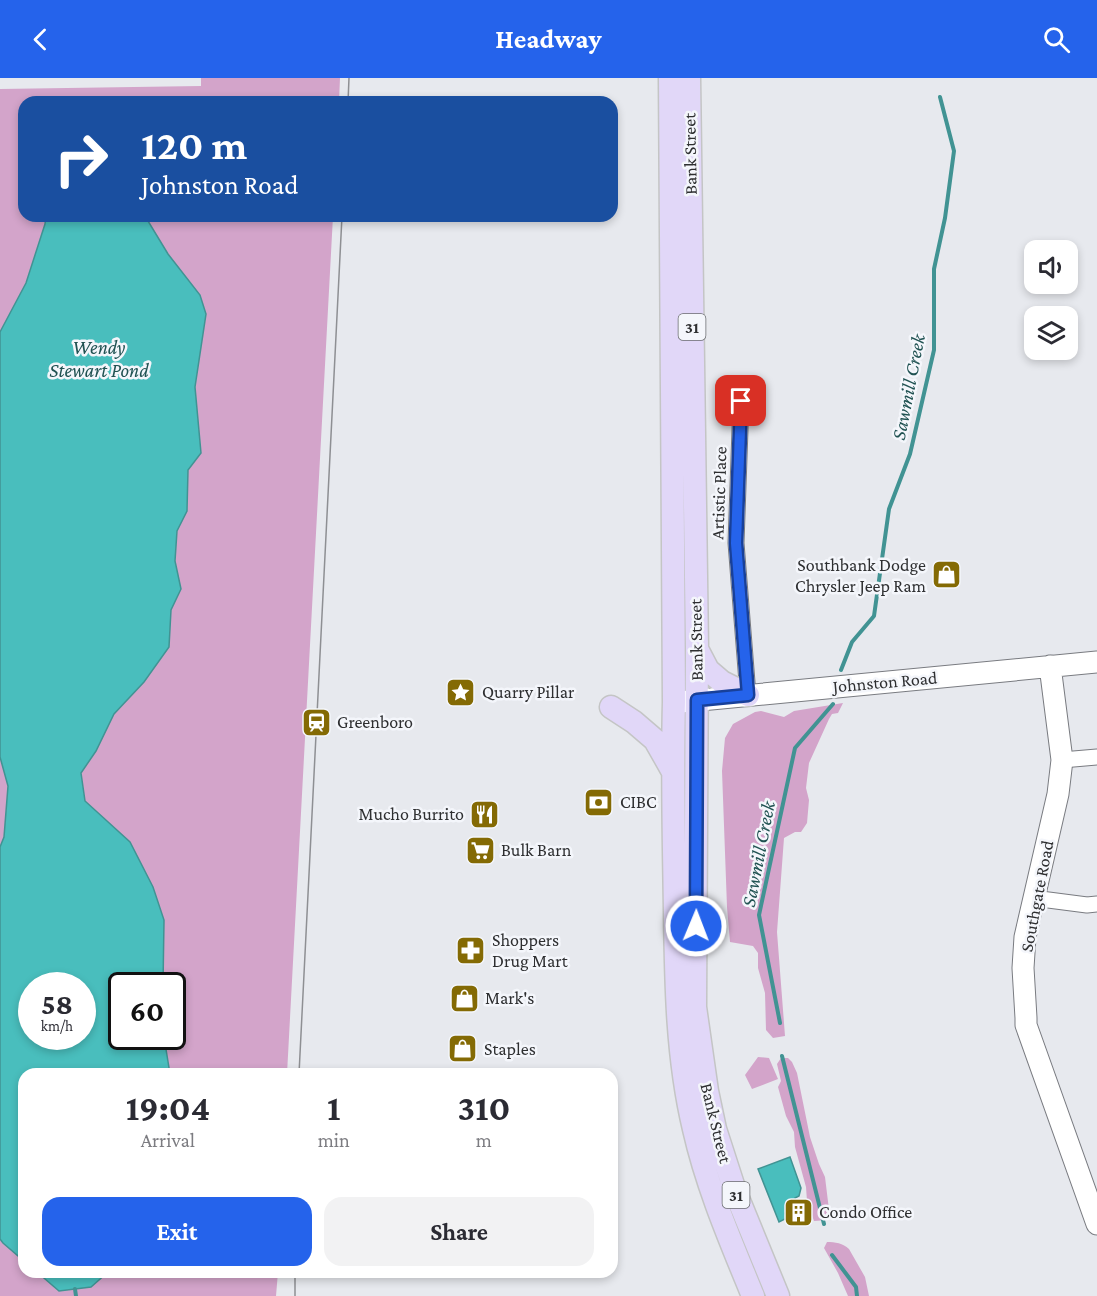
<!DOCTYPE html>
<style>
:root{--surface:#fff;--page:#f2f2f3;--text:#2b2b33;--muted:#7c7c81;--accent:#2563eb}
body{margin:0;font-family:"Crimson Pro",serif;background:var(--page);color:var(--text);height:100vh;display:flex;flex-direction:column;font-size:22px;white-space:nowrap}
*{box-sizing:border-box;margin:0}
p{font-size:20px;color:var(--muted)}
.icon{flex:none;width:33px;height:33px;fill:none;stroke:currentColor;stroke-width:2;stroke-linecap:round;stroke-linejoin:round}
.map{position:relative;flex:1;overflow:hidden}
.details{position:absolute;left:18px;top:990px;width:600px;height:210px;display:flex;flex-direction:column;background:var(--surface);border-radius:18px;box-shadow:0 3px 9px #0003}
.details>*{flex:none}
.top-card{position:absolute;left:18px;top:18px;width:600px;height:126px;border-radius:18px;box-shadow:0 3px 9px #0003;background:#1a4fa0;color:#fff;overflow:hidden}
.tools{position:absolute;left:1024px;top:162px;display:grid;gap:12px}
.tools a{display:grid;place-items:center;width:54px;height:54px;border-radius:12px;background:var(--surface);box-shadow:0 3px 9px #0003;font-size:30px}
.speed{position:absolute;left:18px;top:894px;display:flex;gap:12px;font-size:30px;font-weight:700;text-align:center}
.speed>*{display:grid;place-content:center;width:78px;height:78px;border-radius:50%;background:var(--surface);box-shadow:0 3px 9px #0003;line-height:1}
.speed small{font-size:15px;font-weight:400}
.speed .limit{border:3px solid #111;border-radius:9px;background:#fff;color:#111}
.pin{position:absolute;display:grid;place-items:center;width:51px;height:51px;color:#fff;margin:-26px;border-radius:12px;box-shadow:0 3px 9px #0006}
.me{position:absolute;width:66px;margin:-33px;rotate:1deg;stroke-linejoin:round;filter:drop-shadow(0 0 4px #0008)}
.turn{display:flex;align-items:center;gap:21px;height:126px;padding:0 24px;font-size:27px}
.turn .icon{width:78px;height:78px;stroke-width:2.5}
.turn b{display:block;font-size:42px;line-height:51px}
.eta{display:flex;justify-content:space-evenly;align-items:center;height:102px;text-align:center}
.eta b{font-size:36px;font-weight:700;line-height:42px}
.cta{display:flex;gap:12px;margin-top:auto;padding:12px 24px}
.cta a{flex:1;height:69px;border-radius:18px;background:var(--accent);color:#fff;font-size:24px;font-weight:700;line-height:69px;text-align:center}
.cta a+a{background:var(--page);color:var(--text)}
header{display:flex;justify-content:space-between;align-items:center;height:78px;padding:0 24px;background:var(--accent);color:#fff;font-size:27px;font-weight:700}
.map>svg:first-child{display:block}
.green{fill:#d3a4ca}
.water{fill:#49bebd;stroke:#419393;stroke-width:1.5;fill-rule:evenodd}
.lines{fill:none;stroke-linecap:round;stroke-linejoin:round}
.stream{stroke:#419393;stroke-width:4}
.street-casing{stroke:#797b80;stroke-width:17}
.secondary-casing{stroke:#797b80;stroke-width:23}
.primary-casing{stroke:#c4c5c5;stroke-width:25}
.street{stroke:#fff;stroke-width:15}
.secondary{stroke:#fff;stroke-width:21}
.primary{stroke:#e1d7f8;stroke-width:22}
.tram{stroke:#8e8f93;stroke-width:1.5}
.route-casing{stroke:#184099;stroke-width:15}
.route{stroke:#2563eb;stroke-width:10}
.labels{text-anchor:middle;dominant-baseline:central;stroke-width:5;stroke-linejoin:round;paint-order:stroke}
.shield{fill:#f4f6fb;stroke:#696b6e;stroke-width:1.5}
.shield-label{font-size:16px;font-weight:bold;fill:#2e2f31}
.street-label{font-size:18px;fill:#2e2f31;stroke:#f4f6fb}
.poi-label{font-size:18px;fill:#2e2f31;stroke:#f4f6fb;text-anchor:start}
.water-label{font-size:20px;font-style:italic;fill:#205252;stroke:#f4f6fb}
</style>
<header><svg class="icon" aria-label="back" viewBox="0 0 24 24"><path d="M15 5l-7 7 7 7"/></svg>Headway<svg class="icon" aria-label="search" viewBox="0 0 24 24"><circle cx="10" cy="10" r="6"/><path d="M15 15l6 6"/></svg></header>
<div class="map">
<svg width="1097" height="1218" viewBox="0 0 1097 1218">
<rect width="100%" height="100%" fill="#e7e9ee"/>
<!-- green -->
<path class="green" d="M201 0H340L339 24H24V138H46L45 146 26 205 0 254V11L201 8Z
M145 138H333L287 996H170L164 959 172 958V908L163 907 164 842 130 764 85 723 81 695 96 673 114 636 144 604 169 569 171 532 181 511 175 483 177 453 187 433 188 392 201 375 195 309 206 236 200 217 168 177Z
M843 625 838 635 832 636 829 641 809 685 806 710 809 722 807 745 801 754H795L784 760 777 854 785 958 773 960 766 952 765 915 758 890V875L753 868 730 864 727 829 722 693 725 660 733 646 755 634 761 633 784 639 794 633Z
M0 679 8 708 4 759 0 769Z
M758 979 769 980 778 1001 752 1011 745 997Z
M781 980H788L792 984 797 995 810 1059 819 1086 825 1099 830 1140 828 1142 814 1143 807 1123 806 1109 795 1069 794 1054 786 1038 778 1009 781 1003 777 986Z
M0 1161 3 1165 24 1183V1194H37L59 1213 91 1209 108 1194H278L276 1218H0Z
M827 1164C835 1164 843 1165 849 1171L865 1199 869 1218H848L838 1195 824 1170Z"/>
<!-- water -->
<path class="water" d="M46 138H145L168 176 200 217 206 236 195 309 201 375 188 392 187 433 177 453 175 483 181 511 171 532 169 569 144 604 114 636 96 673 81 695 85 723 130 764 153 809 164 842 163 907 122 908V958L164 959 170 996H24V1183L3 1165 0 1161V769L4 759 8 708 0 679V254L26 205 45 146ZM32 908H82V958H32Z
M790 1079 801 1110 799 1118 795 1120 796 1125 792 1128 793 1131 785 1135 787 1140 779 1144 758 1091Z
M37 1194H108L91 1209 59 1213Z"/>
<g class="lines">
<!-- stream -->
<path class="stream" d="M841 592 852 564 874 538 889 431 910 376 934 272V191L945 140 954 73 940 19
M780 945 759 837 795 670 833 626
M782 978 824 1146
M832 1177 856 1209 857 1218
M75 1211 76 1218"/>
<defs>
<path id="street" d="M741 323 736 465 748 617
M1062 682 1097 679
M1033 820 1087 827 1097 826"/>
<path id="secondary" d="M1050 588 1062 682 1058 716 1025 859 1023 890 1026 940V947L1097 1146
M680 624 1097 584"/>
<path id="primary" d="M670 0 674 624C672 694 674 764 675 834 676 906 677 980 694 1051 707 1109 731 1164 753 1218
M689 0 697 570 695 929 707 1013 715 1051 735 1113 778 1218
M697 571 708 592 722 604 748 617
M611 629 634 644 655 662 672 692"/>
</defs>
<!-- street casing -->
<use href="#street" class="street-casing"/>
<!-- secondary casing -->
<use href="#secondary" class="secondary-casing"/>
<!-- primary casing -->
<use href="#primary" class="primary-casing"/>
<!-- street -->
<use href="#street" class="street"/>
<!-- secondary -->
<use href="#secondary" class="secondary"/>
<!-- primary -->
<use href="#primary" class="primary"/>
<!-- tram -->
<path class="tram" d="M348 24 349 0
M299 996 342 138
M295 1218V1194"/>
</g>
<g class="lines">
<defs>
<path id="route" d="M696 848 697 622 748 617 736 465 741 323"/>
</defs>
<!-- route casing -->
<use href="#route" class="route-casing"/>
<!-- route -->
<use href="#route" class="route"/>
</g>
<!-- icons -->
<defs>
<symbol id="shop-square" viewBox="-11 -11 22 22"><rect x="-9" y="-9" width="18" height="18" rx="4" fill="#846a04" stroke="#f4f6fb"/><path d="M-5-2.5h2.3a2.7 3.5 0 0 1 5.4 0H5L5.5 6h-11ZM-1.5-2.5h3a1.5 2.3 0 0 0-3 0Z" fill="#fff"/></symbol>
<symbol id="sight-square" viewBox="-11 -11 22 22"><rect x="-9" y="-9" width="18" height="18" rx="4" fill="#846a04" stroke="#f4f6fb"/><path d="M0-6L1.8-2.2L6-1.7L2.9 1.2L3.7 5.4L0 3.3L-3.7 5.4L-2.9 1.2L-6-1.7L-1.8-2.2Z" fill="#fff"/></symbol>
<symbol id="station-square" viewBox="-11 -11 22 22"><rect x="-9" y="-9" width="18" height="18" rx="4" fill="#846a04" stroke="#f4f6fb"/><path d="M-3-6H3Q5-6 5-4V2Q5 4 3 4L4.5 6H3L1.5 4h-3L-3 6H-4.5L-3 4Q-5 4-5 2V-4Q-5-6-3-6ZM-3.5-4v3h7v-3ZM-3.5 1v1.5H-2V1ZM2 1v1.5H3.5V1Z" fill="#fff"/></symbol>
<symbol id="bank-square" viewBox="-11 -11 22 22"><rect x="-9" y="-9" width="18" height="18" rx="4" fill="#846a04" stroke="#f4f6fb"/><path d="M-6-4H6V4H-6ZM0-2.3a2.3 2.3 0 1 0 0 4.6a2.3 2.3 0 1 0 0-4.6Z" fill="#fff"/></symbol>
<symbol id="restaurant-square" viewBox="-11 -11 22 22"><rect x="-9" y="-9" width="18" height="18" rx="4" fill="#846a04" stroke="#f4f6fb"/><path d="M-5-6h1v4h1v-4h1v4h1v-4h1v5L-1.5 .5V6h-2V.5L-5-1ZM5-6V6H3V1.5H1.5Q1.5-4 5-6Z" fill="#fff"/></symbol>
<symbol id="supermarket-square" viewBox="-11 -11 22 22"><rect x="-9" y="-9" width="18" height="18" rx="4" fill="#846a04" stroke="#f4f6fb"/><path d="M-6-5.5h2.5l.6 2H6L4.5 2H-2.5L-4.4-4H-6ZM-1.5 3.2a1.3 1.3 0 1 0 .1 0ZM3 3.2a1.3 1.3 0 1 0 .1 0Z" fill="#fff"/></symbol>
<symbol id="pharmacy-square" viewBox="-11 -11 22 22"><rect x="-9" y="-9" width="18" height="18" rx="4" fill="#846a04" stroke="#f4f6fb"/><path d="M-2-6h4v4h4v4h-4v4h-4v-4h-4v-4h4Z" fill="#fff"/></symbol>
<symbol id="building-square" viewBox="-11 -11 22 22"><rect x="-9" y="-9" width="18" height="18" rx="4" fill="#846a04" stroke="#f4f6fb"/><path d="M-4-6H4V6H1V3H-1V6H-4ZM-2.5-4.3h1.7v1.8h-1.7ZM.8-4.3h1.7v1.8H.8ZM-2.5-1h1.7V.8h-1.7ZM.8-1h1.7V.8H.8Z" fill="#fff"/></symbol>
</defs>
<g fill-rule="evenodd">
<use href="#shop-square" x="930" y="480" width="33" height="33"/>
<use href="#sight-square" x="444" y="598" width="33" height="33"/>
<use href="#station-square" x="300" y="628" width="33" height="33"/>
<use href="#bank-square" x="582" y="708" width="33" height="33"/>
<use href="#restaurant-square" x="468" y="720" width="33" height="33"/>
<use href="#supermarket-square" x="464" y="756" width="33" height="33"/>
<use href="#pharmacy-square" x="454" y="856" width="33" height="33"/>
<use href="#shop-square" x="448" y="904" width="33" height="33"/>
<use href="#shop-square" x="446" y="954" width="33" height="33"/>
<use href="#building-square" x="782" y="1118" width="33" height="33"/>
</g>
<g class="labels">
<!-- shield labels -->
<g class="shield">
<rect x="678.5" y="236" width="27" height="26" rx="4.5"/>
<rect x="722.5" y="1104" width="27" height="26" rx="4.5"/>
</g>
<g class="shield-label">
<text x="692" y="249">31</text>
<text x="736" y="1117">31</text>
</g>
<!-- street labels -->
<g class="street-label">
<text transform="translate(690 76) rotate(-91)">Bank Street</text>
<text transform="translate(719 415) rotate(-88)">Artistic Place</text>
<text transform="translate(696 562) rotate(-91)">Bank Street</text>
<text transform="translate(885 604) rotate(-5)">Johnston Road</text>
<text transform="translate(1037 818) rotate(-79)">Southgate Road</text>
<text transform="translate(716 1045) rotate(76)">Bank Street</text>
</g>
<!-- poi labels -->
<g class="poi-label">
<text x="926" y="487" text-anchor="end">Southbank Dodge<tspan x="926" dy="21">Chrysler Jeep Ram</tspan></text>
<text x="482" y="614">Quarry Pillar</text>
<text x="337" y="644">Greenboro</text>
<text x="620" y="724">CIBC</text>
<text x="464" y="736" text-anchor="end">Mucho Burrito</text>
<text x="501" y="772">Bulk Barn</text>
<text x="492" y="862">Shoppers<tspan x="492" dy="21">Drug Mart</tspan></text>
<text x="485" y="920">Mark's</text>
<text x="484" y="971">Staples</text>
<text x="819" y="1134">Condo Office</text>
</g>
<!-- water labels -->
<g class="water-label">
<text x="99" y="269">Wendy<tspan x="99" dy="23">Stewart Pond</tspan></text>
<text transform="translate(908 309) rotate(-79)">Sawmill Creek</text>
<text transform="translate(758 776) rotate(-79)">Sawmill Creek</text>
</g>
</g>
</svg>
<div class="tools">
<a><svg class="icon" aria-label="sound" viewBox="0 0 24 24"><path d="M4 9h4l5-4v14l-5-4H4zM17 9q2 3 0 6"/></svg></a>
<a><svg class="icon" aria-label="layers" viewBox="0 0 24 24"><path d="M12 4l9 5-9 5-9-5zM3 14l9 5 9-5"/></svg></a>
</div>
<div class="speed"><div>58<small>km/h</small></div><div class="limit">60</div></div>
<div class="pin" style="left:741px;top:323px;background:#d93025"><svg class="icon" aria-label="arrive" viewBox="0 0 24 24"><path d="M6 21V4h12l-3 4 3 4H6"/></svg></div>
<svg class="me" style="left:696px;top:848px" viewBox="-20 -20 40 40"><circle r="17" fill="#2563eb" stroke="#fff" stroke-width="3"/><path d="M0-11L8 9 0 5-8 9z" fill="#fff"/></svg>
<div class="top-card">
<div class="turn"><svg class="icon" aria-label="right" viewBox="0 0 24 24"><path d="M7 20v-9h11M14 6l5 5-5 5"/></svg><div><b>120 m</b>Johnston Road</div></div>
</div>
<section class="details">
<div class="eta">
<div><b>19:04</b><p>Arrival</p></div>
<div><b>1</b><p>min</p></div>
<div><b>310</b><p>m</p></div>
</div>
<div class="cta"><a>Exit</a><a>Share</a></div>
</section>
</div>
